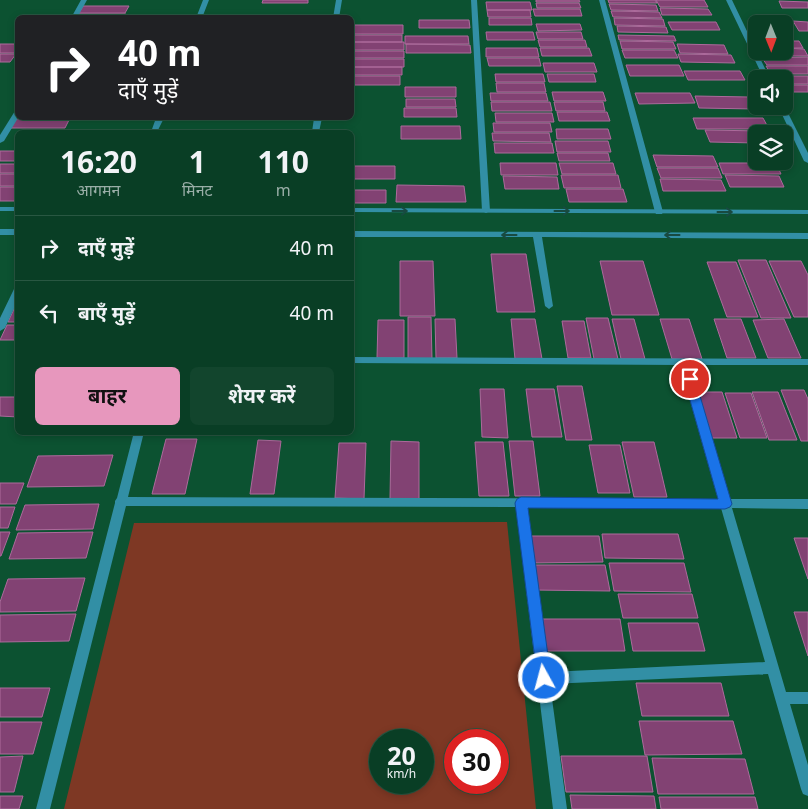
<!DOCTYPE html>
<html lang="hi">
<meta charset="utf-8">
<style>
:root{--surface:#093e25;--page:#12452d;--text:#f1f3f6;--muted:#99aea7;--line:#295742;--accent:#e797bd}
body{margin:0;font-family:"Noto Sans","Noto Sans Devanagari",sans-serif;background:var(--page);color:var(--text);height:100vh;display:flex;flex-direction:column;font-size:19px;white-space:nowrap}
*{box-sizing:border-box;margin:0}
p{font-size:16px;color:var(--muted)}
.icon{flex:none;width:28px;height:28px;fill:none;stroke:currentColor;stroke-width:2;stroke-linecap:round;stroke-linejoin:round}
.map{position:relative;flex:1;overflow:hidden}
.sheet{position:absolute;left:15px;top:130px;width:339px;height:305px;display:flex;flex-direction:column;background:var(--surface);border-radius:8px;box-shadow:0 2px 8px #0003,0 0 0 1px var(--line)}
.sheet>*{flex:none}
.banner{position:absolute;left:15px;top:15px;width:339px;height:105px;border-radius:8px;box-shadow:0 2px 8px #0003,0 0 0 1px var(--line);background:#202124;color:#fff;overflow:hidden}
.needle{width:32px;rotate:179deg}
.tools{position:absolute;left:748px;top:15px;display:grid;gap:10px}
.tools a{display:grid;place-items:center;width:45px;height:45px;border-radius:8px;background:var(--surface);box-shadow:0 2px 8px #0003,0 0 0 1px var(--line);font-size:25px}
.speed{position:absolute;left:369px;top:729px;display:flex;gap:10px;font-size:25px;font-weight:700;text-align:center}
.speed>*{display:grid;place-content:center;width:65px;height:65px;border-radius:50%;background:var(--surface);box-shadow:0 2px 8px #0003,0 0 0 1px var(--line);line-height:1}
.speed small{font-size:12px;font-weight:400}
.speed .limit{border:8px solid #d22;background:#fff;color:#111}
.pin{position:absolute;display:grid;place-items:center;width:42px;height:42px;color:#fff;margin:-21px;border:2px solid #fff;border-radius:50%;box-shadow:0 1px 5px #0007}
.me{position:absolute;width:55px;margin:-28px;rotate:353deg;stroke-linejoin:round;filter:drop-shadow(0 0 4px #0008)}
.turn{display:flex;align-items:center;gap:18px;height:105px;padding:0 20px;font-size:22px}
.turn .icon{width:65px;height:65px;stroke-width:2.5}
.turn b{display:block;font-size:35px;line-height:42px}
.eta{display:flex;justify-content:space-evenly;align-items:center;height:85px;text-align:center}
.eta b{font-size:30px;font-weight:700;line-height:35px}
.primary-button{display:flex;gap:10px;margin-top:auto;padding:10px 20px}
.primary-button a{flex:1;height:58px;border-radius:8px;background:var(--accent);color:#111;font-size:20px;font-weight:700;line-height:58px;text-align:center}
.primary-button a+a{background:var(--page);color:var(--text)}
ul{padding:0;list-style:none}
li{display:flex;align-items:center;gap:15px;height:65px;padding:0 20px;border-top:1px solid var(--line)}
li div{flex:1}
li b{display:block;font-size:19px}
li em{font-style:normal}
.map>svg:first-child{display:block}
.green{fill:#7e3824;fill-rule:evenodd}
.building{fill:#824273;stroke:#ad6a9c}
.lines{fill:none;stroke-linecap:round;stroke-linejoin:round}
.lane{fill:#328fa5;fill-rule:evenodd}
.street{fill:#328fa5;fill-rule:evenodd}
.oneway{stroke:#184a41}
.route{fill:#1a73e8;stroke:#114b97}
</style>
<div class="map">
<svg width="808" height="809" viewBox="0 0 808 809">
<rect width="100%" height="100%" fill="#0c5231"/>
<!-- green -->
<path class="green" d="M507 522 536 809H64L134 523ZM380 740H422V782H380ZM455 740H498V782H455Z"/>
<!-- building -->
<path class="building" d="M263 0H308V3H262Z
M536 0H579L580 2H536Z
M608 0H655L657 3H609Z
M656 0H704L708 7H660Z
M779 1 808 2V8H782Z
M486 2H530L532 10H487Z
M536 3H579L581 8H537Z
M609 4 656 5 658 11 611 10Z
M83 6H129L125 13H79Z
M660 8 708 9 712 15H662Z
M533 9H580L582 16H535Z
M487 10H530L531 17H488Z
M611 11 659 12 662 18 613 17Z
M78 14H126L124 18H76Z
M489 18H531L532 25H489Z
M614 18 663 19 665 26 615 25Z
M419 20H469L470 28H419Z
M793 21 808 22V31H799Z
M668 22H716L720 30H672Z
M536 24H580L582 30 538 31Z
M353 25H403V34H353Z
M617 26 666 27 668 33 618 32Z
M486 32H533L535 40H487Z
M536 32H581L583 39H538Z
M353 35H402V42H353Z
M618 35 674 36 676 41 619 40Z
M405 36H468L469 44H405Z
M538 40H585L587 47H540Z
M620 41 673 42 676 49H622Z
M784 41H799L803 48H784Z
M353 42H404V50H352Z
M0 44H18V53H0Z
M406 44 470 45 471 53H406Z
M677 44 724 45 728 54 680 53Z
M486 48H537L539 57H486Z
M540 48H589L592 56H542Z
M784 48 804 49 808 56H760L758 51H784Z
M622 50H674L678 58H625Z
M353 51H404V58H352Z
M0 54H16L10 62H0Z
M678 54 731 55 735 63 681 62Z
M808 57V65H767L762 58Z
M487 58H539L541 66H489Z
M351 59H404V67H351Z
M543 63H594L597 72H545Z
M626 65H679L684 76H630Z
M766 66H808V74H771Z
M351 67H402V75H351Z
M684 71H740L745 80H688Z
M495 74H543L545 82H496Z
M547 74H594L596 82H549Z
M351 76H400V85H351Z
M774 76H808V84H784V79H775Z
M496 83H544L546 92H497Z
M784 85H808V92H786Z
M405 87H456V97H405Z
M552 92H603L606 101H554Z
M490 93H546L548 101H491Z
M635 93H690L695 103 639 104Z
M695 96 749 97 755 109 699 108Z
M406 99H455L456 107H406Z
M491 102H550L552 111H492Z
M554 102H603L605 111H556Z
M404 108H456L457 117H404Z
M557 112H607L610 121H559Z
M495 113H552L554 122H496Z
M18 118H70L65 128H8Z
M693 118H763L769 129H697Z
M493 123H550L552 132H494Z
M401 126H460L461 139H401Z
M556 129H608L611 139H557Z
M223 130H276V132H222Z
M705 130 763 131 764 134H756V143L710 142Z
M492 133H549L551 142 493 141Z
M555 141H608L611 152H557Z
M494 143H552L554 153H495Z
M0 151H18V161H0Z
M557 153H608L610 161H559Z
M653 155 713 156 718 167H657Z
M500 163H556L558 175H501Z
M559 163H613L616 174H562Z
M719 163H776L781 174H723Z
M0 164H18V173H0Z
M351 166H395V179H351Z
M657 168H718L722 178H661Z
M0 174H18V186H0Z
M561 175H618L621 188H564Z
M725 175 779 176 784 187H730Z
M503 176 557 177 559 189H505Z
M660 179 721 180 726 191H663Z
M397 185 464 186 466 202H396Z
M0 187H18V201H0Z
M566 189H623L627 202H569Z
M351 190H386V203H351Z
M491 254H526L535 312H497Z
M738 260H766L791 318H761Z
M400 261H433L435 316H400Z
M600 261H643L659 315H612Z
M769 261H801L808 275V317H794Z
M707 262H736L758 317H727Z
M14 309H18V322H8Z
M408 317H431L432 359H408Z
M586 318H608L618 359H594Z
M435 319H455L457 358H436Z
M511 319H535L542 359H515Z
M612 319H634L645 359H621Z
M660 319H689L702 359H672Z
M714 319H741L756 358H727Z
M784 319 801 358H768L753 320Z
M378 320H404V358H377Z
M562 321H584L591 358H568Z
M7 325H18V340H0Z
M557 386H582L592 440H566Z
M480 389H504L508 438 482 437Z
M526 389H554L562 437H532Z
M781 390H804L808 399V441H801Z
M698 392H722L737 438H712Z
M752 392H778L797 440H769Z
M725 393H751L767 438H740Z
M0 397H18V417L0 416Z
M166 439H197L185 494H152Z
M258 440 281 441 274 494H250Z
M391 441 419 442V499H390Z
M509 441H533L540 496H515Z
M475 442H503L509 496H479Z
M622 442H654L667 497H634Z
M339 443H366L364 499 335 498Z
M589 445H620L630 493H598Z
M113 455 104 486 27 487 38 456Z
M0 483H24L16 504H0Z
M99 504 93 529 16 530 25 505Z
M0 507H15L8 528H0Z
M0 532H10L1 556H0Z
M93 532 86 558 9 559 18 533Z
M602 534H678L684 559 605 558Z
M527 536H599L603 562 530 563Z
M794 538H808V579Z
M609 563H684L691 592 614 591Z
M531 565H605L610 591 534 590Z
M85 578 76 611 0 612V602L8 579Z
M618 594H692L698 618H623Z
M794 612H808V656Z
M76 614 69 641 0 642V615Z
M538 619H620L625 651H542Z
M628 623H698L705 651H633Z
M636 683H721L729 716H642Z
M0 688H50L42 717H0Z
M639 721H733L742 754 645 755Z
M0 722H42L33 754H0Z
M23 756 14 792H0V757Z
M561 756H647L653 792H566Z
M652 758 745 759 754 794H658Z
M570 795 654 796 656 809H572Z
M0 796H23L19 809H0Z
M659 797H755L758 809H661Z"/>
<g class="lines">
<!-- lane -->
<path class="lane" d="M81 0H87L77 18H71Z
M203 0H209L202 18H196Z
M336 0H342L339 18H333Z
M471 0H477L490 211 486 213 482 211Z
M599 0H605L663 212 662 214H656L655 212Z
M726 0H732L770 79H764Z
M784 105 808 153V163L804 161 778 106Z
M18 109V118L4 141 0 143V135L15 111Z
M156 118H164L157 132H151Z
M314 118H322L319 132H312Z"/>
<!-- street -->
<path class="street" d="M0 207H18V211H0Z
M351 208 808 210V214L351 212Z
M0 229H18V235H0Z
M351 231 808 233V239L542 237 553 306 549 309 545 306 533 237H351Z
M18 286V300L5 328 0 331V318L14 289Z
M351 357 808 359V365H690L729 499H808V509L732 508 786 692H808V704H790L808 765V796L803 794 801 789 768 674 550 684 567 809H553L516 507 126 506 50 809H36L115 503V501L117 498 134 432H144L128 497 718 499 680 365 351 363ZM527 507 721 508 765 662 549 672Z"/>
</g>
<!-- one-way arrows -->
<defs><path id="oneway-shaft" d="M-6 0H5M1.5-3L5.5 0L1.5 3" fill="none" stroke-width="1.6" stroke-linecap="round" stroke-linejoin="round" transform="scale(1.25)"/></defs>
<g class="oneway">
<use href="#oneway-shaft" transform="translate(400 211)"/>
<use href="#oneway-shaft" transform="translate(562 211)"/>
<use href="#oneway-shaft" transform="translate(725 212)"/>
<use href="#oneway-shaft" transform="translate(509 235) rotate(-180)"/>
<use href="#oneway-shaft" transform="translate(672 235) rotate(-180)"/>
</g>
<!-- route -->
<path class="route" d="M690 375 695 379 732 504 730 507 725 509 528 508 551 678 549 683 544 685 538 683 515 503 517 499 521 497 718 499 684 379Z"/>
</svg>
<div class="tools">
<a><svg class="needle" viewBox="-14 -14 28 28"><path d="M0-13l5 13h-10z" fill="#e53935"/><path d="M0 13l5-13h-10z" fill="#99aea7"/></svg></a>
<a><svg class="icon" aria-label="sound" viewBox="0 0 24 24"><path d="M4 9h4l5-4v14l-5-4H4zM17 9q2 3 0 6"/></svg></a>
<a><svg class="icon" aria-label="layers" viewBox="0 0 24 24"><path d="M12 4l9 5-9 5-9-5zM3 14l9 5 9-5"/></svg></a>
</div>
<div class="speed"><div>20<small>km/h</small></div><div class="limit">30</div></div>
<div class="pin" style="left:690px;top:379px;background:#d93025"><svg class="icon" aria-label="arrive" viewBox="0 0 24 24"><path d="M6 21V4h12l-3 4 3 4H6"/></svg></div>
<svg class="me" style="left:544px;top:678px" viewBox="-20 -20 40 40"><circle r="17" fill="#1a73e8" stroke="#fff" stroke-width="3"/><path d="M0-11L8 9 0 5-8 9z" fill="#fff"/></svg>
<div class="banner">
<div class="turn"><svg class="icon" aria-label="right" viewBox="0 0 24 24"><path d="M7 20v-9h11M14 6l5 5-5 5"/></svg><div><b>40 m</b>दाएँ मुड़ें</div></div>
</div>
<section class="sheet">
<div class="eta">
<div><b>16:20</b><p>आगमन</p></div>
<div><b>1</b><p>मिनट</p></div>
<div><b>110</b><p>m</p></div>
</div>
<ul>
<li><svg class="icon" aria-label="right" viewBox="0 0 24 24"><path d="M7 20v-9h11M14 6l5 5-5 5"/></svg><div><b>दाएँ मुड़ें</b></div><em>40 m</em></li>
<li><svg class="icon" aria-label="left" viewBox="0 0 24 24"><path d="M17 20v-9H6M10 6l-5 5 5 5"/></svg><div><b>बाएँ मुड़ें</b></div><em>40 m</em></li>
</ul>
<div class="primary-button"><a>बाहर</a><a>शेयर करें</a></div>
</section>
</div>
